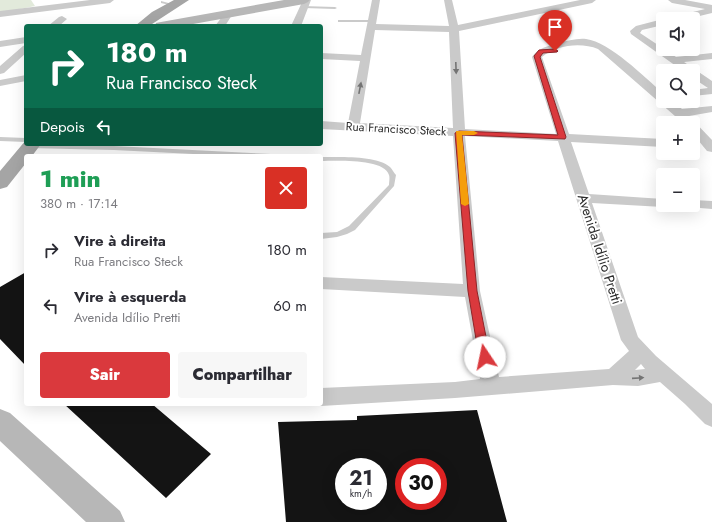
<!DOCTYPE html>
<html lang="pt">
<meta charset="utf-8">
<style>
:root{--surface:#fff;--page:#f7f7f7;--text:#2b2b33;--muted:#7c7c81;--accent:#da393d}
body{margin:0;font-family:Jost,sans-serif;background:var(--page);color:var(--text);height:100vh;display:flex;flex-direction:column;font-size:15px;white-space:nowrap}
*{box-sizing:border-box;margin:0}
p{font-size:13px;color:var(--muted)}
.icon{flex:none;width:22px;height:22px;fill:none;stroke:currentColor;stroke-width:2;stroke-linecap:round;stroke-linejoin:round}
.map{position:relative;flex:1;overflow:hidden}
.panel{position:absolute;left:24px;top:154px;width:299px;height:252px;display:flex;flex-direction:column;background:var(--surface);border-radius:4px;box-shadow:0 4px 16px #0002}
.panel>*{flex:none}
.guide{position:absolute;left:24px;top:24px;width:299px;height:122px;border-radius:4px;box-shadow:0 4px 16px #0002;background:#0b6e4f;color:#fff;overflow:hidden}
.buttons{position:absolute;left:656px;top:12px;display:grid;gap:8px}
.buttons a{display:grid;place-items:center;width:44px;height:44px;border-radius:4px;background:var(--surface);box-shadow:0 4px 16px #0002;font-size:20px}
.speed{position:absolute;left:335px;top:458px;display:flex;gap:8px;font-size:20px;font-weight:700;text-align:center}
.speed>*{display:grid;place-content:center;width:52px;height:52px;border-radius:50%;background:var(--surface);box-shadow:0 4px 16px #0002;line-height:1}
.speed small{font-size:10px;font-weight:400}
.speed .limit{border:6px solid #d22;background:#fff;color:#111}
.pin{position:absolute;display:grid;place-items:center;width:34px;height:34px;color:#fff;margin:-41px -17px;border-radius:50% 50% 50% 0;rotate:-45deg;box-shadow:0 0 4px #0007}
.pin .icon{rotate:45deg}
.me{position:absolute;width:44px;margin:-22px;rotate:349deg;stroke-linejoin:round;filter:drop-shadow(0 0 3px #0008)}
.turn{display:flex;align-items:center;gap:14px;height:84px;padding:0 16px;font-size:18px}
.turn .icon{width:52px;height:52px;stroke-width:2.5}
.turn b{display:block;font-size:28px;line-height:34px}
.then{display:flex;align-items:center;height:38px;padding:0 16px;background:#0003;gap:8px;font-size:15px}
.round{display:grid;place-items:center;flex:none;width:42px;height:42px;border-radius:4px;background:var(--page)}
.summary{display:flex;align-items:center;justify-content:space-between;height:68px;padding:0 16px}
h1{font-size:24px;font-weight:800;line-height:30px;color:#1e9e55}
.cta{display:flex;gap:8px;margin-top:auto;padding:8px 16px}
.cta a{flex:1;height:46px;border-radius:4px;background:var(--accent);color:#fff;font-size:16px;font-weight:800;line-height:46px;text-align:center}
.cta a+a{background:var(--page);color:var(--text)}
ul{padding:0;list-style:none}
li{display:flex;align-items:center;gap:12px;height:56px;padding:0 16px}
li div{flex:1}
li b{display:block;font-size:15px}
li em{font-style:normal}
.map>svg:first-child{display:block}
.green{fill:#e2eadb}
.building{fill:#141414;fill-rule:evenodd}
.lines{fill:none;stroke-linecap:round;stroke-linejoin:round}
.service{fill:#cacaca;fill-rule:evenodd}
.minor{fill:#cacaca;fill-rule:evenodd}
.secondary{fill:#b7b7b7;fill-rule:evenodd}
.primary{fill:#a5a5a5;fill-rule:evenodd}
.oneway{fill:#747474}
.route{fill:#da393d;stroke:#8e2528}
.slow{fill:#f59e0b}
.labels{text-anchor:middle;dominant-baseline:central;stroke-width:4;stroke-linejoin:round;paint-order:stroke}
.far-street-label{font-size:12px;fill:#2d2d2d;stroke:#fff}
.street-label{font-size:14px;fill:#2d2d2d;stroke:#fff}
</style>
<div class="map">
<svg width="712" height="522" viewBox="0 0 712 522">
<rect width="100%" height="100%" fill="#fff"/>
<!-- green -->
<path class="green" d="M0 0H31L35 6 0 13Z"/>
<!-- building -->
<path class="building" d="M26 272V366L0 339V287Z
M64 404H152L211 454 166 498Z
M477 410 507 522H286L278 422 357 420V416ZM344 467H378V501H344ZM404 467H438V501H404Z"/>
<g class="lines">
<!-- service -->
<path class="service" d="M161 1 176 5 174 6 161 3Z
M302 6 335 7 337 8 335 9 304 8H302Z
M338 20H372L374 21 372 22H338Z
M0 137 26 138V142L0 141Z
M30 145 114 146 271 154 274 156H233L114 150 28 148V146Z
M321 157C338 157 377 155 390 167 392 169 394 173 396 175L394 186 355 230 347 234 337 237 321 239V233L337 232 349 226 389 185C389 182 390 178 389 175 384 158 335 161 321 161Z"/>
<!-- minor -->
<path class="minor" d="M90 0H114L110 3 0 17V11Z
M303 0H311L301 26H291Z
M372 0H380L376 24 449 26 444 0H452L458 25 580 0H596L592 3 459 31 465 129 556 134 532 57C538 48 548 46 558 43 567 41 577 38 586 39 610 42 644 77 663 93V101H672L682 109 712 106V112L689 116 712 140V152L707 151 693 134V123H683L598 49C581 42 556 45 542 57L569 134 663 139V147L571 142 589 194 663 199V205H669L663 207 592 203 638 337 656 356 712 404V427L705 424 685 404 660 382 638 386 613 385 455 398 321 406 317 404H321V388L455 382 480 379 465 297 321 289V277L463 284 453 136 321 129V121L348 123 360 61 321 59V53L361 55ZM375 30 449 32 453 128 360 123ZM465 136 558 141 621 340 629 351 609 369 499 377 480 291ZM641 364 645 369 635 370Z
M668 0H685L712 5V13L687 19H671L673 17 705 9 672 3Z
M228 12 232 15 225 26H215L225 13Z
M62 16 67 19 59 26H48L59 17Z
M663 19V25L642 30 640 33 676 57 712 53V59L684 62 712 81V94L693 96V90L708 88 693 78V71H683L631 34 630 31 636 26Z
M26 37V43L0 47V41Z
M26 45V53L4 73 0 74V66L23 46Z
M26 75V81L0 86V80Z
M693 200 712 201V209L688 207 686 205H693Z"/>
<!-- secondary -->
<path class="secondary" d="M284 0H310L308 2 304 4 182 26H155L156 23 161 22Z
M0 409 10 413 120 511 125 522H86L0 441Z"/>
<!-- primary -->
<path class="primary" d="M174 0H189L149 26H135L152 12Z
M26 140V144H41L32 156H26V163L7 187 0 189V171Z"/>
</g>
<!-- one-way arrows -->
<defs><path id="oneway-solid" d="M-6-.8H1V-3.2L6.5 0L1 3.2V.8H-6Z"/></defs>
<g class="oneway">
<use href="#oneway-solid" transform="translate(456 68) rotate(88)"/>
<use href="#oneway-solid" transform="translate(360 88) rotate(-79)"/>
<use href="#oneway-solid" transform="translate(638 378) rotate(-4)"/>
</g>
<!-- route -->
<path class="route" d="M555 49 558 51 557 52 543 53 540 57 566 137 565 139 462 135 477 291 490 357 489 360 485 361 481 360 479 357 468 291 455 133 459 131 558 135 534 56 539 50Z"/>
<!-- slow -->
<path class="slow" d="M456 131H474L478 133 474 135H462L469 204 465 206 461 204Z"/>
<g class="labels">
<!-- far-street labels -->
<g class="far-street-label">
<text transform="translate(396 129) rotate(3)">Rua Francisco Steck</text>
</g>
<!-- street labels -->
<g class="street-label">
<text transform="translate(600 249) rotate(72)">Avenida Idílio Pretti</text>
</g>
</g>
</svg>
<div class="buttons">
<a><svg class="icon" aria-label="sound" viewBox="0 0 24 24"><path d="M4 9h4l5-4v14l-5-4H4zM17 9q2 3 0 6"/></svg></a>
<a><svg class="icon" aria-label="search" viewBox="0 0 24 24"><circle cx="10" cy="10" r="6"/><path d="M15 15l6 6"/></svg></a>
<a>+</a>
<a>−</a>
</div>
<div class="speed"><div>21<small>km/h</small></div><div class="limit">30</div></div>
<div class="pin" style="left:555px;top:51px;background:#d93025"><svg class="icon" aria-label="arrive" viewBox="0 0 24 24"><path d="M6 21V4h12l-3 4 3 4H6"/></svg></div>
<svg class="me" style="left:485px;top:357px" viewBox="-20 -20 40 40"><circle r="19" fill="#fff"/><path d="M0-13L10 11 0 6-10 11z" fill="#da393d"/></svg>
<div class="guide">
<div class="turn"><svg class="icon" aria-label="right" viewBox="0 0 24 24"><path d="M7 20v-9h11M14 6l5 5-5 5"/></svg><div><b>180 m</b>Rua Francisco Steck</div></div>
<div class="then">Depois<svg class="icon" aria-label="left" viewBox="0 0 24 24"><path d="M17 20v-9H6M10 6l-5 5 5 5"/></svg></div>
</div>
<section class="panel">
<div class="summary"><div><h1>1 min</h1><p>380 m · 17:14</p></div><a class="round" style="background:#d93025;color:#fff"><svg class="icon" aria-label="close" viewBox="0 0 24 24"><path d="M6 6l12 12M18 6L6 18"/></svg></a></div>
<ul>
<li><svg class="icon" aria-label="right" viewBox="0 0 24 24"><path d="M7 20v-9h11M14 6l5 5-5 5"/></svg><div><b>Vire à direita</b><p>Rua Francisco Steck</p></div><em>180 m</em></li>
<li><svg class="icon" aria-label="left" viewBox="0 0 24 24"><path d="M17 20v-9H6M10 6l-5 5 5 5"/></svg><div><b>Vire à esquerda</b><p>Avenida Idílio Pretti</p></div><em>60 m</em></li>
</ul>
<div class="cta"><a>Sair</a><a>Compartilhar</a></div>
</section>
</div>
